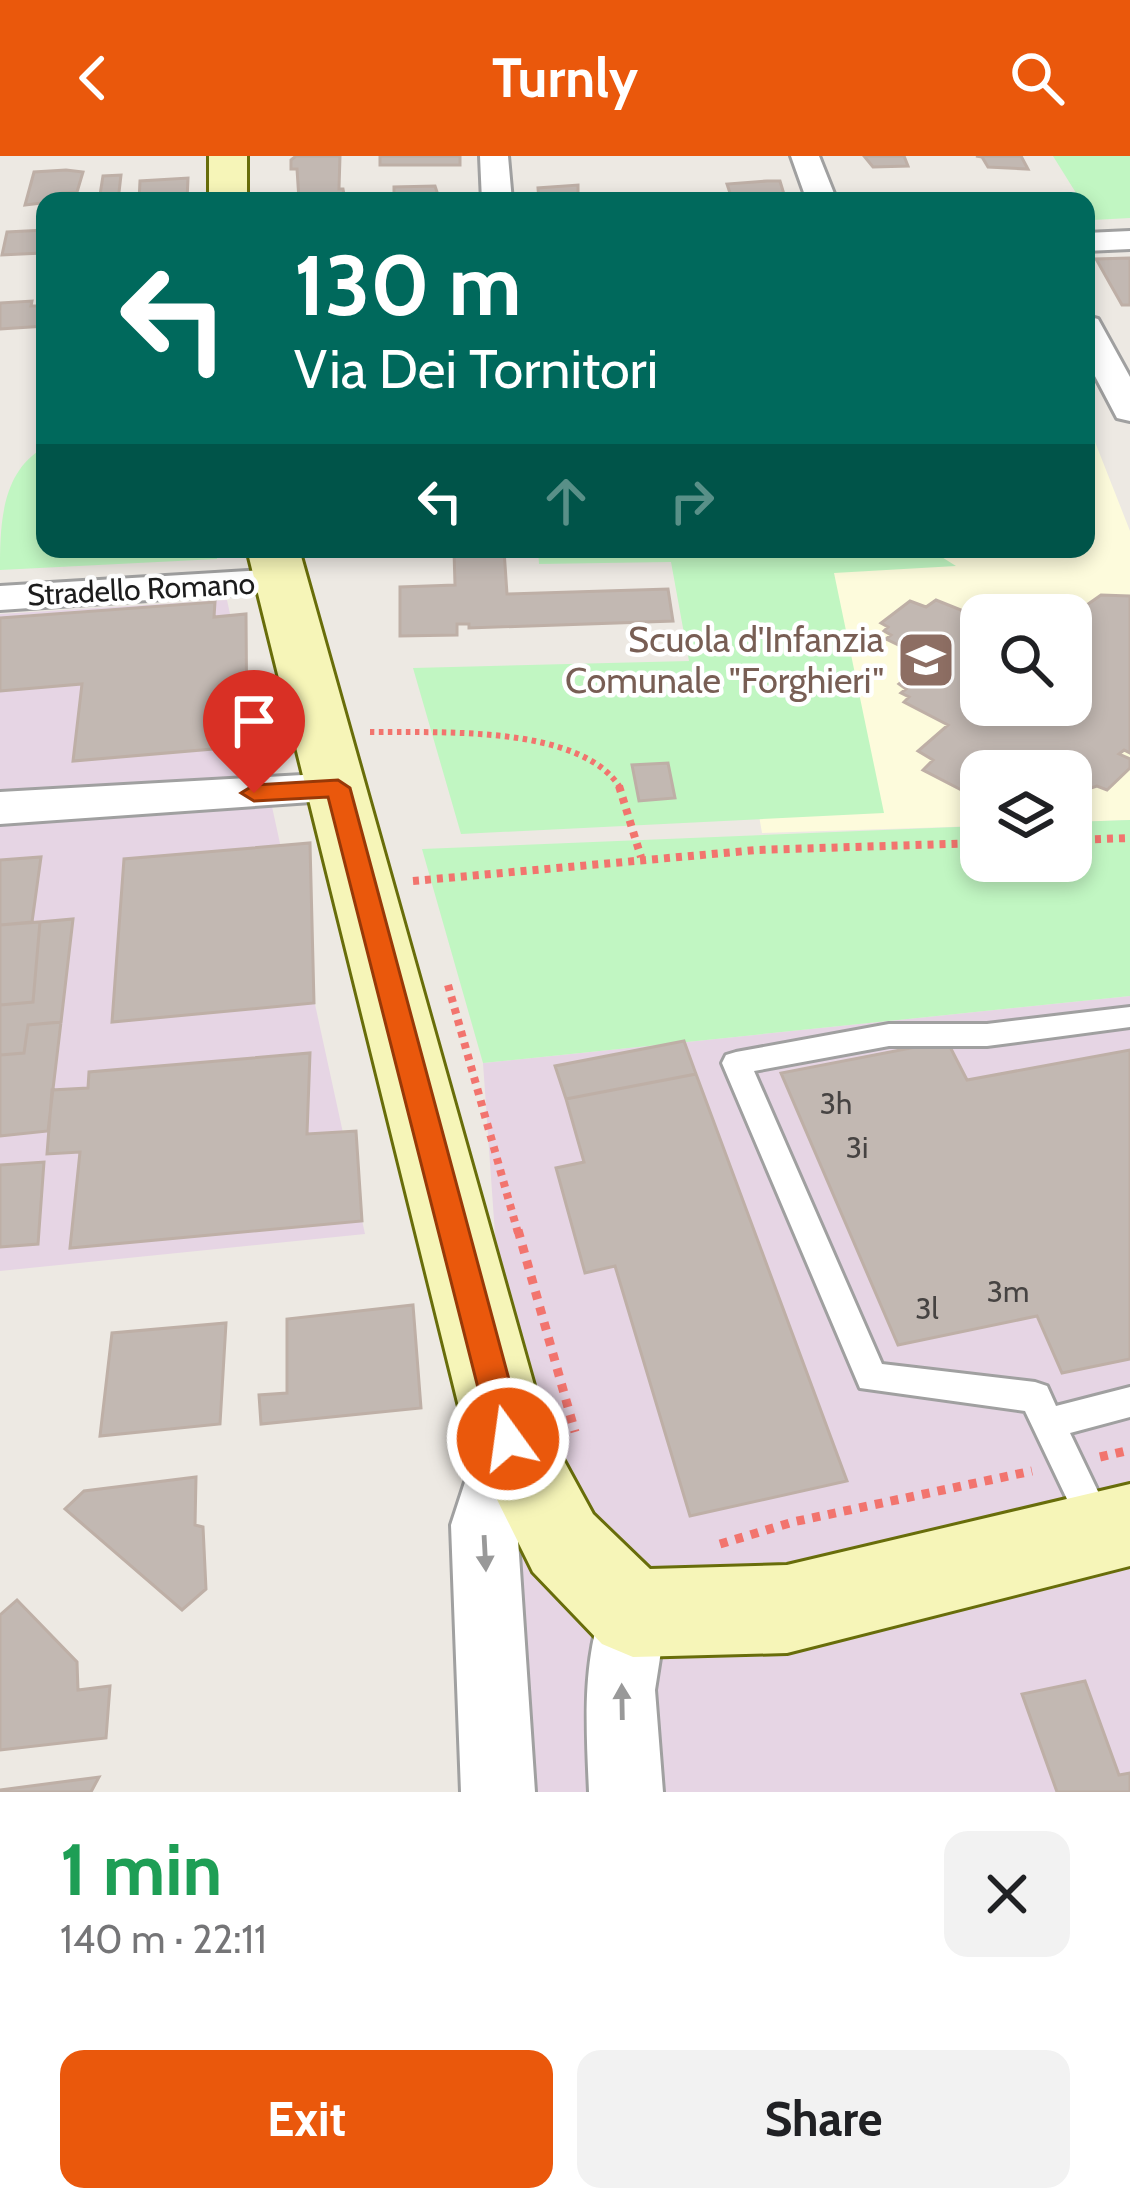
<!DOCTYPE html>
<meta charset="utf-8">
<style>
:root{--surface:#fff;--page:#f2f2f2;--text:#202124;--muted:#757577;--accent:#ea580c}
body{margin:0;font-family:Cabin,sans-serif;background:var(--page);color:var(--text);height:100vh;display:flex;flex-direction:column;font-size:45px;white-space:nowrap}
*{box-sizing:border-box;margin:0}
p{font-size:39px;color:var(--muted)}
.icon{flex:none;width:66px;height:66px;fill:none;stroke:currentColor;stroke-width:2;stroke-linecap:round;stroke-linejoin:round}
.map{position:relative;height:1636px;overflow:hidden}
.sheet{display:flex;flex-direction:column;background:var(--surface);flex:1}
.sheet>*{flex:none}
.banner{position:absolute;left:36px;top:36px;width:1059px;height:366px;border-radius:24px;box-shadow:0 6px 18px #0003;background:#00695c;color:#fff;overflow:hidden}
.fabs{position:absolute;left:960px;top:438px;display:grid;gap:24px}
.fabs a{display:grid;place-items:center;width:132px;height:132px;border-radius:24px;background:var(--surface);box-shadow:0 6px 18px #0003;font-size:60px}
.pin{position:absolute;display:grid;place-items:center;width:102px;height:102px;color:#fff;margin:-123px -51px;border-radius:50% 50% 50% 0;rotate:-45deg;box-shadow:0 0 12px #0007}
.pin .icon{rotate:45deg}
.me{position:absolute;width:132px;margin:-66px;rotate:346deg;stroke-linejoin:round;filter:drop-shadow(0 0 9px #0008)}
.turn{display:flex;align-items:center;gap:42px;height:252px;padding:0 60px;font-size:54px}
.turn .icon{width:156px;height:156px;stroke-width:2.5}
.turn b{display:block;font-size:84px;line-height:102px}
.lanes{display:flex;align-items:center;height:114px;padding:0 60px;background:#0003;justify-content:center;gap:60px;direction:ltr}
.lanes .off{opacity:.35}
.round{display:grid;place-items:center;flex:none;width:126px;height:126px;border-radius:24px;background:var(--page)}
.summary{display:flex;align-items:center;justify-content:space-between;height:204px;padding:0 60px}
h1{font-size:72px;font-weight:700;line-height:90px;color:#1e9e55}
.action{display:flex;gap:24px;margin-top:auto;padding:24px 60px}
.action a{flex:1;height:138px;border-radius:24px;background:var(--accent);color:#fff;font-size:48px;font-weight:700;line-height:138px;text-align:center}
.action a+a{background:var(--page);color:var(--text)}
header{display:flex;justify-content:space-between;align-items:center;height:156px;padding:0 60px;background:var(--accent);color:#fff;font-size:54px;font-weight:700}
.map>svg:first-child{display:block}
.industrial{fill:#e6d5e4}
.education{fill:#fdfbdc;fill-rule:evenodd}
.park{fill:#c1f6c2}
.building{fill:#c2b8b2;stroke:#beafa6;stroke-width:3}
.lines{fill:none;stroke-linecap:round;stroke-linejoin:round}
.lane-casing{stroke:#a0a0a0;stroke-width:6}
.street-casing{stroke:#a0a0a0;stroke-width:6}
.secondary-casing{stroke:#686d0a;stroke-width:6}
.path-far2{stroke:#f2746e;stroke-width:6;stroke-dasharray:4.5 4.5;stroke-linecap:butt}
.path-far1{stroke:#f2746e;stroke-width:8;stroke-dasharray:6 6;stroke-linecap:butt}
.path{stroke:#f2746e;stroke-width:9;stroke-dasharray:8 8;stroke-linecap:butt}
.lane{fill:#fff;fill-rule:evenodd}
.street{fill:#fff;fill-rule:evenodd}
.secondary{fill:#f6f5b8;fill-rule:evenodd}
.oneway{fill:#999}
.route{fill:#ea580c;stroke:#983908;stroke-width:3}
.labels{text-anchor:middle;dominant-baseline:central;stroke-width:9;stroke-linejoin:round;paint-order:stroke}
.far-street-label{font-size:30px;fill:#1c1c1c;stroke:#fff}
.number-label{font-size:30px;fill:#464342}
.education-label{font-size:36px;fill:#785e54;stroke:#fff;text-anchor:end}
</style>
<header><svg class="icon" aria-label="back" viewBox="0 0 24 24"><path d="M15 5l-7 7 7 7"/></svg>Turnly<svg class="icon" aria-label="search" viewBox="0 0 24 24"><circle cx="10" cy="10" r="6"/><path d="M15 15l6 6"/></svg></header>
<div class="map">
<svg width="1130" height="1636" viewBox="0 0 1130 1636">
<rect width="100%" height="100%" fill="#ede9e3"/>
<!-- industrial -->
<path class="industrial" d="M227 444 365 1078 0 1115V458Z
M1130 840V1636H534L483 907Z"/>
<!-- education -->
<path class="education" d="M1086 263 1130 375V664L1071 666V615H981V670L762 677 713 393H1086ZM981 459H1071V549H981Z"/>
<!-- park -->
<path class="park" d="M1053 0H1130V62L1093 64 1086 45H1081Z
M45 291V393H215L217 403 0 414C0 369 1 315 45 291Z
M538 393H929L956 410 834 417 884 657 461 678 413 512 689 505 671 406 539 408Z
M1130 664V840L483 907 422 693 981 670V705H1071V666Z"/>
<!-- building -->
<path class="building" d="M296 0H340L339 33H343L345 45H294L299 44 297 13H291V4Z
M380 0H460V9H380Z
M864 0H904L908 10 873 11Z
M1021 0 1028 13 988 11 982 1 976 0Z
M66 14 83 16 77 36 62 37 60 45 25 49 34 16Z
M121 19 118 45H99L103 20Z
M188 22 187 45H139L140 25Z
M767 25H780L786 45 732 43 727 28Z
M578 29V40H631L632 45H539L538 32Z
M435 30 440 45H394V31Z
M45 74 42 97 2 99 7 76Z
M1130 102V149H1122L1096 103Z
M32 145 31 150H45V170L0 173V147Z
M504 394 507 438 668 433 673 465 469 472V468H457V479L400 480V431L455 429 454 395Z
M1101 439 1130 440V597L1124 594 1119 598 1130 603V612L1107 634 1097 630 1078 636 1071 632V615L1030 610 1025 615H981V636L971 639 923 614 933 604 918 595 948 569 904 546 909 541 901 537 906 533 899 528 929 504 886 483 891 479 884 475 888 471 881 467 910 445 926 451 936 444 981 462V549H1071V460Z
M1018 441H1031L1070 459H985L1006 442 1014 445Z
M215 446 214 461 246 458 247 590 73 605 82 528 0 535V462Z
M668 607 675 642 639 645 632 609Z
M310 687 314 847 112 866 124 703Z
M41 701 32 766 0 769V704Z
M73 763 61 866 28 869 24 897 0 899V849L33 846 40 766Z
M40 766 33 846 0 849V769Z
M61 866 48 975 0 980V899L24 897 28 869Z
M684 885 696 918 566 943 555 910Z
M947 885 967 924 1130 894V1203L1062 1217 1037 1160 898 1189 781 917Z
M310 897 307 978 356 975 362 1065 70 1092 80 996 47 998 52 934 88 932 89 916Z
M696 918 847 1325 690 1360 615 1110 585 1117 556 1012 584 1006 566 943Z
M44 1006 38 1088 0 1091V1009Z
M413 1149 421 1252 261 1268 259 1239 287 1237V1163Z
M226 1167 220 1268 100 1280 112 1177Z
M196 1321 195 1369 203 1371 206 1433 182 1454 65 1353 84 1335Z
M17 1444 77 1506 78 1534 110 1530 106 1582 0 1594V1459Z
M1085 1525 1119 1619 1130 1617V1636H1057L1022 1538Z
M99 1621 91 1636H0V1634Z"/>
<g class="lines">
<defs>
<path id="lane" d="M1130 851V871L987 890H889L754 915 882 1208 1035 1226 1047 1230 1056 1250 1130 1231V1261L1070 1277 1116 1373 1111 1385 1099 1390 1087 1385 1025 1255 860 1232 722 907 726 899 736 896 889 868H987Z"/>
<path id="street" d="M480 0H508L512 45H482Z
M791 0H819L837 45H807Z
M1130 75V93L1086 95V77Z
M1086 160 1098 163 1130 221V265L1117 262 1086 203Z
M282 413 296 416 302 425 296 434 0 454V430Z
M338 617 354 621 361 632 354 643 0 668V636Z
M508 1254 530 1262 540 1283 517 1369 535 1636H461L451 1369 486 1262Z
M633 1423 657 1433 667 1457 655 1534 663 1636H589C586 1566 581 1499 609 1433Z"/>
<path id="secondary" d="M209 0H247V45H209Z
M247 393H299L546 1272 593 1358 650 1413 787 1409 1130 1328V1410L787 1497 633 1501 602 1488 533 1416 467 1283Z"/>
</defs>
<!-- lane casing -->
<use href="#lane" class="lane-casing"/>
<!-- street casing -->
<use href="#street" class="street-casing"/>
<!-- secondary casing -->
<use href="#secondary" class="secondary-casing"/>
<!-- path-far2 -->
<path class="path-far2" d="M370 576C438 577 582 568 621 633"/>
<!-- path-far1 -->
<path class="path-far1" d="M619 630 641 701
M1071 684 1130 682
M413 725 757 694 981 687
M448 829 518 1077"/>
<!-- path -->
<path class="path" d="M518 1074 575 1276
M1100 1301 1130 1294
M720 1388 793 1366 1032 1315"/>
<!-- lane -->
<use href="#lane" class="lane"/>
<!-- street -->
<use href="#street" class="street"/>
<!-- secondary -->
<use href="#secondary" class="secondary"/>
</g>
<!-- one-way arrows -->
<defs><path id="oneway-solid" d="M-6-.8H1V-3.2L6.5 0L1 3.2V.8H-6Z" transform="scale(3)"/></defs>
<g class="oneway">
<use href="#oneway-solid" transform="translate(485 1397) rotate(87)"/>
<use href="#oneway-solid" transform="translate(622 1546) rotate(-91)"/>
</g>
<!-- route -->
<path class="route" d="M338 624 350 632 525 1283 520 1295 508 1299 496 1295 491 1283 328 641 254 645 241 637 254 629Z"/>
<!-- icons -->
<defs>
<symbol id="school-square" viewBox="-11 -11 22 22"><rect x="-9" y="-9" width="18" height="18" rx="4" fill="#8d6e63" stroke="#fff"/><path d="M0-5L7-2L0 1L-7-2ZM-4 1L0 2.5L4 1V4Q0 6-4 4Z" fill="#fff"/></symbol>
</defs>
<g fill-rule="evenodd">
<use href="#school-square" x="893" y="471" width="66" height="66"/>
</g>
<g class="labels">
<!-- far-street labels -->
<g class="far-street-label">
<text transform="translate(141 433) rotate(-3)">Stradello Romano</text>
</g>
<!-- number labels -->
<g class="number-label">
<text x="836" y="947">3h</text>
<text x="857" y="991">3i</text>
<text x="1008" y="1135">3m</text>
<text x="927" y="1152">3l</text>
</g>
<!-- education labels -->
<g class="education-label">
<text x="884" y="483">Scuola d'Infanzia<tspan x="884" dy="41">Comunale "Forghieri"</tspan></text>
</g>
</g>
</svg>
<div class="fabs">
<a><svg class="icon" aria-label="search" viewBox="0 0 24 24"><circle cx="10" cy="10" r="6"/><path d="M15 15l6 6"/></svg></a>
<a><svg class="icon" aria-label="layers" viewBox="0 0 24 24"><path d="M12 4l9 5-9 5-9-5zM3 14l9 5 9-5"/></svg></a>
</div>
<div class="pin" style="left:254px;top:637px;background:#d93025"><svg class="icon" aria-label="arrive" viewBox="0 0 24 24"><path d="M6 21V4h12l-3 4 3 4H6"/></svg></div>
<svg class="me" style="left:508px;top:1283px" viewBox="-20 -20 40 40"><circle r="17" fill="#ea580c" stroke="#fff" stroke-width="3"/><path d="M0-11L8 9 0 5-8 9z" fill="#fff"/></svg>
<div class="banner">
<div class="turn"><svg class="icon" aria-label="left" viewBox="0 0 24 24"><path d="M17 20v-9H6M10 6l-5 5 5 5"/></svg><div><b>130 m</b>Via Dei Tornitori</div></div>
<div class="lanes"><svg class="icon" aria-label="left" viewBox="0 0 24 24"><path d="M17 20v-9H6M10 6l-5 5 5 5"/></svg><svg class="icon off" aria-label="ahead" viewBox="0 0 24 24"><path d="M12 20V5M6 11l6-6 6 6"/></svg><svg class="icon off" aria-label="right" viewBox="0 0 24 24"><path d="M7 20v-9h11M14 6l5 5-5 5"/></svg></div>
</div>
</div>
<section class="sheet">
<div class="summary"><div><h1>1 min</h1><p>140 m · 22:11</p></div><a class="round"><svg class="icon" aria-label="close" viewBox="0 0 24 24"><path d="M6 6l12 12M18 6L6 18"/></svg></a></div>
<div class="action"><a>Exit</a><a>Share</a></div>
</section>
